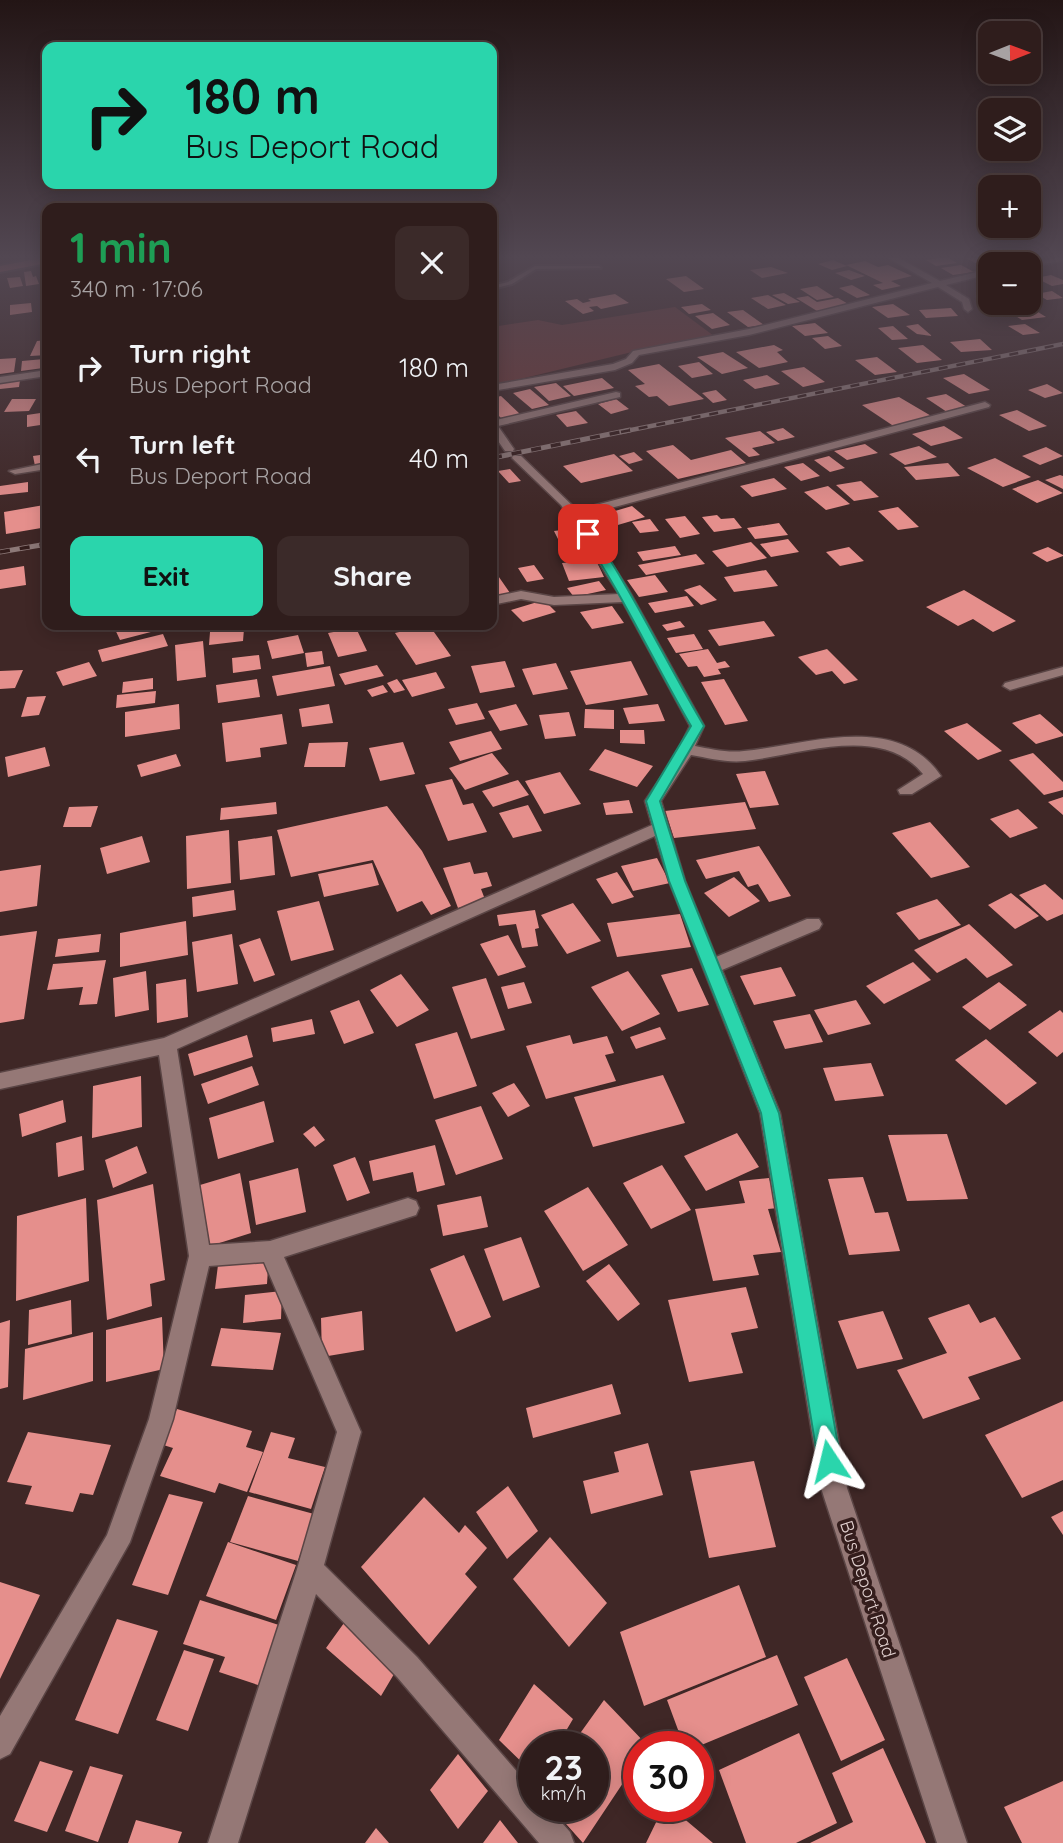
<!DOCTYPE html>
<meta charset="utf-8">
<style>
:root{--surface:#2f1d1c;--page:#3b2a29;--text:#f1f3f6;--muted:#a7a2a3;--line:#4a3b3b;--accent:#2ad5ac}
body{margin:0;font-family:Quicksand,sans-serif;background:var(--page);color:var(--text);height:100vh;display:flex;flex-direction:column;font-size:26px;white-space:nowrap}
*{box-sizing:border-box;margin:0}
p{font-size:23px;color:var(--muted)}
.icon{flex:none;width:38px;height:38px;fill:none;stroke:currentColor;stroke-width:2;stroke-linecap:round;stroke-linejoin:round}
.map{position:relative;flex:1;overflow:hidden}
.details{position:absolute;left:42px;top:203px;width:455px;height:427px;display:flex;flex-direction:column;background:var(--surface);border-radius:14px;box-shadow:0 4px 18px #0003,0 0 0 2px var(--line)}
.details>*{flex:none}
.guide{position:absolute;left:42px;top:42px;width:455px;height:147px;border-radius:14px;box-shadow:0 4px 18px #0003,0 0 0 2px var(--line);background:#2ad5ac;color:#111;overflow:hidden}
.needle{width:46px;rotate:89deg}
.fabs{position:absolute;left:978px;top:21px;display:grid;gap:14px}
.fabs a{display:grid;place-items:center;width:63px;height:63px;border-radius:14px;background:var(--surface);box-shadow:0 4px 18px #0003,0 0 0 2px var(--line);font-size:35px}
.speed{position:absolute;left:518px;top:1731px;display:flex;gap:14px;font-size:35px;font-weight:700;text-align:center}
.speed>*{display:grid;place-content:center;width:91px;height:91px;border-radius:50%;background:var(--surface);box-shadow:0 4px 18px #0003,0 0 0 2px var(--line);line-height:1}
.speed small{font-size:18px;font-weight:400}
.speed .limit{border:10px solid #d22;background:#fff;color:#111}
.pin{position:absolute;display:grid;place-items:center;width:60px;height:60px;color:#fff;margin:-30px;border-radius:14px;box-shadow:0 4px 10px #0006}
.me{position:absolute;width:77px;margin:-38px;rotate:350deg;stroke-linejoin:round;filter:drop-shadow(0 0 5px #0008)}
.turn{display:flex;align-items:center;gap:24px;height:147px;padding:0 28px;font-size:32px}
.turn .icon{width:91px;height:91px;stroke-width:2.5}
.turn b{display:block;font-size:49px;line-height:60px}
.round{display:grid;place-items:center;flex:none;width:74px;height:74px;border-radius:14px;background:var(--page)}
.overview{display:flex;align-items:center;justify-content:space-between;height:119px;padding:0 28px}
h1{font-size:42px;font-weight:700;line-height:52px;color:#1e9e55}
.cta{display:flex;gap:14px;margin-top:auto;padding:14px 28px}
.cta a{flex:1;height:80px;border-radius:14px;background:var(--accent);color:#111;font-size:28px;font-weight:700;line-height:80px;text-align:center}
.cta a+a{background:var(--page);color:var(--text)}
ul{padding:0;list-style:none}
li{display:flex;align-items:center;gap:21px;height:91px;padding:0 28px}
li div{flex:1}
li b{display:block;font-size:26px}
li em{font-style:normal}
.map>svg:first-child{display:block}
.green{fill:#6c3736}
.building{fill:#e58f8c}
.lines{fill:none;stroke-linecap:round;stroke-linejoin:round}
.service-casing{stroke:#5a4545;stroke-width:4}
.minor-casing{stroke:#5a4545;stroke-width:3}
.trunk-casing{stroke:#5a4545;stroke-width:4}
.service{fill:#957876;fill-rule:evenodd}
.minor{fill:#957876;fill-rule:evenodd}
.trunk{fill:#d46e6e;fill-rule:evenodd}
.rail-far1-casing{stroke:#8d7978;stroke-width:4.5}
.rail-casing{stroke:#8d7978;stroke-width:5}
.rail-far1{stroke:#341d1c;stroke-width:2.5;stroke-dasharray:9;stroke-linecap:butt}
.rail{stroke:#341d1c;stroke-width:3.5;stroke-dasharray:10;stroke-linecap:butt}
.route{fill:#2ad5ac;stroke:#1b8a70;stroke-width:2}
.labels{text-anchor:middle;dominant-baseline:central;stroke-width:7;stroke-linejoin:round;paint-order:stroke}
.street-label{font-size:18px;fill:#e2d1d0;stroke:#341d1c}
</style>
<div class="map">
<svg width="1063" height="1843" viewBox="0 0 1063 1843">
<rect width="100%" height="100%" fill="#3f2726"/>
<!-- green -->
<path class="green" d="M675 307 714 336 632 352 492 386V327L538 320 562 325Z"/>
<!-- building -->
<path class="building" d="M961 256H977L990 263V267L986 268Z
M947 257 957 263 936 266 926 260Z
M833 260 847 266 832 270 818 264Z
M865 261 878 267 888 265 912 276 891 281 901 286 882 290 873 285 883 283 846 265Z
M961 265 974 272 953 275 941 268Z
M771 267 788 273 762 278 750 270Z
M849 270 865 276 851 280 835 273Z
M31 271 33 277 36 276 39 284 26 286 24 272Z
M1051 275 1063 280V284L1052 286 1036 278Z
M686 276 704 289 684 292 666 279Z
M20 277 23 286 10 288 7 278Z
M852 285 870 295 857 298 839 288Z
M817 286 834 297 817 300 800 289Z
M1052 291 1063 298 1047 300 1036 294Z
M784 293 800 302 788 304 772 295Z
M615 294 629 303 601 309 597 306 589 307 594 311 583 314 565 301 577 299 583 303 591 301 588 299Z
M768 295 786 305 768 309 751 298Z
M808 296 817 302 838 298 850 305 817 311 796 298Z
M31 303 32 312 10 315V305Z
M702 304 711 310 689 314 681 307Z
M893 304 910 315 888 318 872 307Z
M1030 307 1046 317 1022 320 1006 310Z
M951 308 958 316 926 318 919 310Z
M743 310 764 325 748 327 727 312Z
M713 313 730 325 712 329 695 316Z
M815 323 828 333 805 336 792 326Z
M918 324 932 336 917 334 906 326Z
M1025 324 1040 333 1023 335 1008 326Z
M893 326 908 339 892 340 878 328Z
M828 336 842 346 825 349 812 338Z
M980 339 992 350 961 352 950 342Z
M47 340V355L30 356 37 341Z
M774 345 783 350 777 352 788 362 759 368 736 352Z
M923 345 942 360 917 363 898 348Z
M723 352 748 368 722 374 697 357Z
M877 357 897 372 875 375 855 360Z
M16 358 14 372 0 374V359Z
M44 359 43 368 21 371 22 361Z
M699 362 713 374 692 378 678 366Z
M659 364 704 399 669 406 657 396 649 397 635 386 645 384 628 370Z
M804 367 825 382 803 387 781 371Z
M964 374 990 390 969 394 943 378Z
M767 375 780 384 755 389 743 380Z
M602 378 614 388 574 396 563 386Z
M20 380 19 387 0 389V382Z
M556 383 571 396 549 401 534 387Z
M1047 384 1063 393 1045 398 1028 390Z
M530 389 549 405 532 409 513 393Z
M716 390 727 400 713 403 702 393Z
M946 394 967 407 947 412 926 398Z
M501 396 520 414 501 418 492 409V398Z
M899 397 933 417 895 427 862 405Z
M12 399H36L29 411 4 412Z
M616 399 629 409 611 414 598 404Z
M1017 410 1047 426 1029 431 999 415Z
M576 411 588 423 567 427 556 415Z
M47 412V424L27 427V415Z
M944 426 963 438 931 446 912 434Z
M783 428 795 437 778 441 766 432Z
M760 431 775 443 752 448 760 455 749 457 725 438Z
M865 444 878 453 847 460 834 451Z
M673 445 691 460 731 450 746 463 678 479 646 451Z
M919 446 937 457 905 465 889 454Z
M1046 447 1063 456 1040 465 1022 456Z
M634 452 643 460 629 464 619 456Z
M47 454V464L35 466 33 456Z
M614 454 633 471 581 483 563 466Z
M829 456 845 468 830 472 814 460Z
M995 458 1031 477 1003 487 967 468Z
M803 463 820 476 801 481 784 467Z
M948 463 960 476 916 480 904 467Z
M510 469 521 481 509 483 498 471Z
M1060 475 1063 476V489L1045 480Z
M774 478 787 489 752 497 740 486Z
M1038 480 1063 493 1037 503 1012 489Z
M861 481 879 497 854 501 836 485Z
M28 482V492L0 495V486Z
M828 486 850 504 826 510 804 492Z
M44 505 47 527 6 534 4 512Z
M632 506 645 517 611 527 598 516Z
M898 507 919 527 898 530 878 511Z
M717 515 721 519 734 518 742 528 714 532 702 517Z
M685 516 700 534 680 538 665 519Z
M650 519 659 531 640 533 632 522Z
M779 523 788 535 755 539 747 528Z
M570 529 578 543 561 545 554 531Z
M788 539 799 552 771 557 760 544Z
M751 542 767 558 727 567 712 551Z
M675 546 681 555 643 561 637 552Z
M849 547 864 561 840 566 826 552Z
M1048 547 1063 555V556L1047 562 1032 553Z
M696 554 705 564 646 575 638 565Z
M596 560 604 577 569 581 562 563Z
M534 565 544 579 527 582 518 568Z
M24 566 26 585 0 589V570Z
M492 567 510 593 492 597Z
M766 570 778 586 734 592 724 577Z
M655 575 668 592 639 597 627 580Z
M599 581 606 590 574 597 567 588Z
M700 585 717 600 701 605 684 590Z
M964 590 1016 621 993 632 973 619 958 626 926 607Z
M687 596 694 606 655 613 648 603Z
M544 600 556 612 523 622 511 610Z
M612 606 624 623 592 629 580 612Z
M680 621 685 627 667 631 662 625Z
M764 621 775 636 719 646 708 630Z
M113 625H174V626L120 640Z
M429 625 451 656 416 665 395 633Z
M356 628 367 651 338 657 328 633Z
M244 629 243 641 209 645 210 632Z
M163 634 168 646 102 662 98 650Z
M694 634 703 649 676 653 667 638Z
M298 635 304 653 272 659 267 641Z
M203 641 206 677 177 681 175 645Z
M708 649 717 663 725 661 730 667 718 669 721 674 704 677 697 666 688 667 679 654Z
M827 649 858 680 844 684 832 671 816 675 798 657Z
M322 651 324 664 307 667 305 653Z
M259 655 261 669 233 673 232 658Z
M505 661 515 687 480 693 471 666Z
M631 661 648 695 586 705 570 671Z
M89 662 97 676 63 686 56 672Z
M556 663 568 689 533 695 522 669Z
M377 665 384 676 345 685 339 674Z
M330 666 335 686 277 696 272 676Z
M23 670 15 688 0 689V671Z
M436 672 445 688 412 697 402 680Z
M153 678V689L122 693 123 682Z
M257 679 260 697 218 703 216 685Z
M397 679 405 690 394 693 387 683Z
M724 679 748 721 725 725 701 682Z
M383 685 388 692 372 697 367 690Z
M156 691 155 703 116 708 117 695Z
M46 696 39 715 21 717 27 697Z
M477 703 485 719 456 725 448 709Z
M179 704 180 729 125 737V712Z
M329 704 333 723 302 727 299 709Z
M516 704 528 725 500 731 488 711Z
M658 704 665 721 629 724 623 708Z
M585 709 614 710V729L584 728Z
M569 712 576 736 545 739 539 715Z
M282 714 287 744 260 748 261 757 226 762 222 723Z
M1040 714 1063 734V736L1036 744 1012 723Z
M967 723 1002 751 978 760 944 731Z
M620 730H644L645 744 620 743Z
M491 731 502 749 460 761 449 742Z
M348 742 345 767H304L309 743Z
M403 742 415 774 380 781 369 748Z
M45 747 50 766 8 777 5 757Z
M605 749 653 766 637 787 589 770Z
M492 753 509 774 465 790 449 768Z
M1033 753 1063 782V790L1044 795 1009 760Z
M176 754 181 766 141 777 137 765Z
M765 771 779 805 750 808 736 774Z
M560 772 581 804 544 814 525 781Z
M452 779 463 805 473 803 487 832 448 841 425 785Z
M518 780 529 795 493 807 482 791Z
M1063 797V815L1048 802Z
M629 800 633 813 606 815 603 803Z
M276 802 277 814 220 820 221 808Z
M745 802 756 829 674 838 665 811Z
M528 805 542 831 513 838 499 813Z
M98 806 91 827H63L69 807Z
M387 806 422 851 451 906 431 915 422 901 397 912 373 860 291 877 277 830Z
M1018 809 1038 828 1010 838 990 819Z
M930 822 970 867 931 878 892 833Z
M229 830 231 883 187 889 186 836Z
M142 836 150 862 107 874 100 848Z
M272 836 275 875 240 880 238 841Z
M759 846 791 896 769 902 758 884 748 887 739 871 706 879 696 860Z
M657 858 670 883 633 891 621 866Z
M470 862 474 874 487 872 492 886 481 889 486 902 458 908 443 868Z
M372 863 379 885 324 897 318 874Z
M41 865 37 906 0 912V871Z
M617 872 634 897 612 904 596 879Z
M734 877 760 901 729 917 704 893Z
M1045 884 1063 900V914L1047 921 1019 895Z
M234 890 236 910 193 917 192 897Z
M1011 893 1039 916 1015 929 988 905Z
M937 899 961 925 919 940 896 913Z
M319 901 334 950 291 961 277 911Z
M573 903 601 941 567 954 541 915Z
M535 910 539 928 535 929 538 946 522 948 516 924 499 926 497 915Z
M680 914 691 947 617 957 607 923Z
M186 921 188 955 120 967V933Z
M969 924 1013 965 987 978 966 958 937 973 914 950Z
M37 931 24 1019 0 1023V936Z
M101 934 99 952 55 957 58 939Z
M232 934 238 984 197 992 192 942Z
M508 935 526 967 498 976 480 944Z
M260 938 275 975 254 982 239 945Z
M106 960 97 1004 79 1005 83 987 47 990 53 964Z
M913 962 931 980 884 1004 866 986Z
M781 967 796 996 754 1005 740 976Z
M692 968 709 1005 678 1012 661 975Z
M146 971 149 1010 115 1017 113 978Z
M628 971 660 1014 622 1031 591 987Z
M401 974 429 1010 397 1027 370 990Z
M486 978 505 1030 471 1039 452 987Z
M186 979 188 1017 157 1023 156 984Z
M524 982 532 1003 508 1009 501 987Z
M999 982 1027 1005 990 1030 962 1007Z
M359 1000 374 1033 344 1044 330 1011Z
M856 1000 871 1024 828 1035 814 1010Z
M1060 1010 1063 1013V1052L1057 1057 1028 1032Z
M810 1014 823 1042 785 1049 773 1021Z
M312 1019 315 1034 273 1042 271 1028Z
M660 1027 666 1039 636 1049 630 1037Z
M457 1032 477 1086 434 1099 415 1044Z
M247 1035 253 1057 194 1076 188 1054Z
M570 1035 573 1044 607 1036 614 1053 605 1055 616 1081 546 1099 526 1046Z
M986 1039 1037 1083 1006 1105 955 1060Z
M871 1063 884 1096 835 1101 823 1068Z
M252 1066 259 1085 208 1104 201 1084Z
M663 1075 685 1123 593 1147 574 1097Z
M141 1076 142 1127 92 1138 93 1086Z
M514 1083 530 1106 508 1117 492 1093Z
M63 1100 66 1122 22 1137 19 1114Z
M264 1101 274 1142 218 1159 209 1118Z
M481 1106 503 1159 456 1175 435 1120Z
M314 1126 325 1140 315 1147 303 1134Z
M737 1133 759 1167 706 1191 684 1156Z
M947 1134 968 1199 907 1201 888 1135Z
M82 1136 84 1170 58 1177 56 1143Z
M435 1145 445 1185 417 1192 413 1172 373 1181 369 1161Z
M137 1146 147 1173 113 1188 105 1160Z
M355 1157 370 1193 347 1201 333 1165Z
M662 1165 691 1210 651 1229 623 1183Z
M298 1168 306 1212 256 1225 249 1181Z
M240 1173 251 1233 210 1246 200 1185Z
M863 1177 875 1213 888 1212 900 1251 849 1255 828 1179Z
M769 1178 778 1208 768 1209 781 1252 753 1255 759 1275 713 1281 695 1209 745 1203 739 1181Z
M153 1184 165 1280 150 1284 152 1306 107 1320 97 1200Z
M588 1187 628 1245 583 1271 544 1211Z
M481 1196 488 1227 443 1236 437 1205Z
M86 1198 89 1281 16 1301 17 1216Z
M521 1237 540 1287 503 1301 484 1249Z
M269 1253 267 1284 215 1289 219 1257Z
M464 1255 491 1317 456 1332 430 1269Z
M609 1264 640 1304 618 1321 586 1281Z
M746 1287 758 1328 731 1333 743 1373 689 1382 668 1300Z
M282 1291 281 1319 243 1323 245 1295Z
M71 1300 72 1334 28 1345 29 1310Z
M969 1304 980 1323 995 1317 1021 1359 968 1377 980 1399 923 1419 897 1370 947 1353 928 1318Z
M362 1311 364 1350 322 1357 321 1318Z
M883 1311 903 1359 857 1369 838 1321Z
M162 1317 164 1369 106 1382V1330Z
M10 1320 8 1387 0 1389V1323Z
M221 1328 281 1333 273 1370 211 1366Z
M93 1332V1381L23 1400 25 1349Z
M612 1384 621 1414 533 1438 526 1408Z
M1063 1401V1480L1022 1498 985 1435Z
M177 1409 252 1431 246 1447 263 1452 247 1492 219 1483 215 1493 160 1476 173 1448 160 1444Z
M28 1432 111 1445 93 1495 80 1493 73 1512 25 1504 32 1486 7 1482Z
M271 1432 295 1438 288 1458 325 1467 311 1509 249 1492Z
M648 1443 663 1495 591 1514 583 1481 619 1472 614 1452Z
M754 1461 776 1547 709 1558 690 1471Z
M508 1486 538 1531 507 1559 476 1512Z
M169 1494 203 1502 168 1595 132 1585Z
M248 1496 314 1514 298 1561 230 1542Z
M424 1497 459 1533 465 1525 487 1548 465 1574 477 1587 429 1645 361 1567Z
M1063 1511V1535L1051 1517Z
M550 1537 607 1603 569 1647 513 1579Z
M228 1542 296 1565 276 1620 206 1596Z
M0 1582 40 1595 0 1679Z
M739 1585 766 1657 644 1706 620 1632Z
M200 1600 282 1626 261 1686 219 1672 225 1657 183 1644Z
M117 1619 158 1631 118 1734 75 1720Z
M344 1623 397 1669 381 1696 326 1648Z
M184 1650 214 1659 188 1731 156 1720Z
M777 1655 798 1705 699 1746H684L667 1700Z
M847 1658 885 1740 841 1761 804 1677Z
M534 1684 573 1719 557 1746H534V1774L499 1740Z
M604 1700 648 1746H639V1759L583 1843 550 1806H593V1746H571Z
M799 1733 837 1823 796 1843H746L719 1770Z
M883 1748 926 1843H810L853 1822 832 1773Z
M458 1754 488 1791 458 1829 430 1790Z
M40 1761 73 1771 47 1832 14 1821Z
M90 1766 123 1775 98 1842 65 1831Z
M1063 1781V1843H1022L1004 1807Z
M664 1806H669L713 1843H646Z
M136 1820 182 1832 178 1843H128Z
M500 1820 518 1843H483Z
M376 1828 389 1843H365Z"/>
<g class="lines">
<defs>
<path id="service" d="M599 266 601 268 536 269 512 284 492 289V286L508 282 535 266Z"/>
<path id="minor" d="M885 256H895L940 281 990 269V274L946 285 969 299 972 309 968 312 964 309 962 302 938 287 749 335 639 355 632 363 615 370 492 391V385L613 364 626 359 633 351 749 329 932 283Z
M1063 257V261L1029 266 1025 264Z
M47 370V376L0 383V377Z
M616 392 620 393V397L498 426 514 449 513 451H505L492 432V421Z
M985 402 990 405 989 407 581 516 628 589 704 726 695 746C711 749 727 753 744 751 807 745 897 711 941 776L912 794H900L898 790 923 774C882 723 800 755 745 761 727 763 709 758 691 755L661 801 685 881 716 957 807 919H819L822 924 819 929 722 970 780 1113 847 1488 967 1843H937L821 1488 760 1113 669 881 655 836 177 1049 209 1245 270 1241 408 1198 416 1201 419 1208 416 1215 284 1257 361 1432 324 1565 417 1657 534 1791V1806H547L570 1832 574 1843H539L397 1677 316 1594 238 1843H208L297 1569 337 1432 264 1262 209 1266 173 1419 130 1542 10 1754 0 1759V1716L107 1535 149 1419 189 1256 159 1055 0 1089V1073L164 1038 652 825 645 801 676 755 690 726 623 602 554 605 521 599 492 605V597L521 591 554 597 619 594 561 505 512 458 513 456H521L577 510Z
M47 463V469L15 474 9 471Z
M1063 667V675L1010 690 1003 686 1005 683Z"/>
<path id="trunk" d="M47 257V263L0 272V266Z"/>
</defs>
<!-- service casing -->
<use href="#service" class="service-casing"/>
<!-- minor casing -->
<use href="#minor" class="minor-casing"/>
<!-- trunk casing -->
<use href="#trunk" class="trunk-casing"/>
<!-- service -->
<use href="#service" class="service"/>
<!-- minor -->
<use href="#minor" class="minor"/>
<!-- trunk -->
<use href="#trunk" class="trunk"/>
<defs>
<path id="rail-far1" d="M621 432 1063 344"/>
<path id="rail" d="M492 458 630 430
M0 552 47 544"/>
</defs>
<!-- rail-far1 casing -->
<use href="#rail-far1" class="rail-far1-casing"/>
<!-- rail casing -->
<use href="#rail" class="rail-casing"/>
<!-- rail-far1 -->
<use href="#rail-far1" class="rail-far1"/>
<!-- rail -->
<use href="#rail" class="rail"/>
</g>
<!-- sky -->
<linearGradient id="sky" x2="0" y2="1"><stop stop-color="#231515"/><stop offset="0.5" stop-color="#524752"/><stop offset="1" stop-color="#524752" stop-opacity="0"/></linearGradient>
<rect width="1063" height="514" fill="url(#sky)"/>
<!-- route -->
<path class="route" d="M588 531 592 532C634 594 666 662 704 726L660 801 685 881 779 1113 841 1461 837 1469 829 1472 821 1469 818 1461 761 1113 669 881 646 801 691 726C654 663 623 595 582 534Z"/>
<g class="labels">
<!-- street labels -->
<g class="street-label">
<text transform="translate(868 1589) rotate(72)">Bus Deport Road</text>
</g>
</g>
</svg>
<div class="fabs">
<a><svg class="needle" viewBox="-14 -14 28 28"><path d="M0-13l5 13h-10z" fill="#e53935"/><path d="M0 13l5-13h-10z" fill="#a7a2a3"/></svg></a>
<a><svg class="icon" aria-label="layers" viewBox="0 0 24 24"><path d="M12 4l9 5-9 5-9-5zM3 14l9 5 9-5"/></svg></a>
<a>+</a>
<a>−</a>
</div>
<div class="speed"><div>23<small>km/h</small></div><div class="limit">30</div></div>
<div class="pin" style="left:588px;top:534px;background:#d93025"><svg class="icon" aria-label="arrive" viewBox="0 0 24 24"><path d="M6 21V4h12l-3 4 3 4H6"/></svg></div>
<svg class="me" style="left:829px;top:1461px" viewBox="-20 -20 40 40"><path d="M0-17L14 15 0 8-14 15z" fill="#2ad5ac" stroke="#fff" stroke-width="4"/></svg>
<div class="guide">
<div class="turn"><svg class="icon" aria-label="right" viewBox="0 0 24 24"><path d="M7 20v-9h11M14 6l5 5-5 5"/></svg><div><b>180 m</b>Bus Deport Road</div></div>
</div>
<section class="details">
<div class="overview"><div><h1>1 min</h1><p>340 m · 17:06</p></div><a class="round"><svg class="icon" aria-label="close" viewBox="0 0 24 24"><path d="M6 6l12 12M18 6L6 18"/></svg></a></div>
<ul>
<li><svg class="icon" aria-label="right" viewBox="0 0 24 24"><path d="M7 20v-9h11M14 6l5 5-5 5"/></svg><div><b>Turn right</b><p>Bus Deport Road</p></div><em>180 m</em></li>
<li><svg class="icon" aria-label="left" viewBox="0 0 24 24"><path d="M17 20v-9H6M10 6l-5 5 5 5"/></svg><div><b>Turn left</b><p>Bus Deport Road</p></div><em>40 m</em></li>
</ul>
<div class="cta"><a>Exit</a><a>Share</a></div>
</section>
</div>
